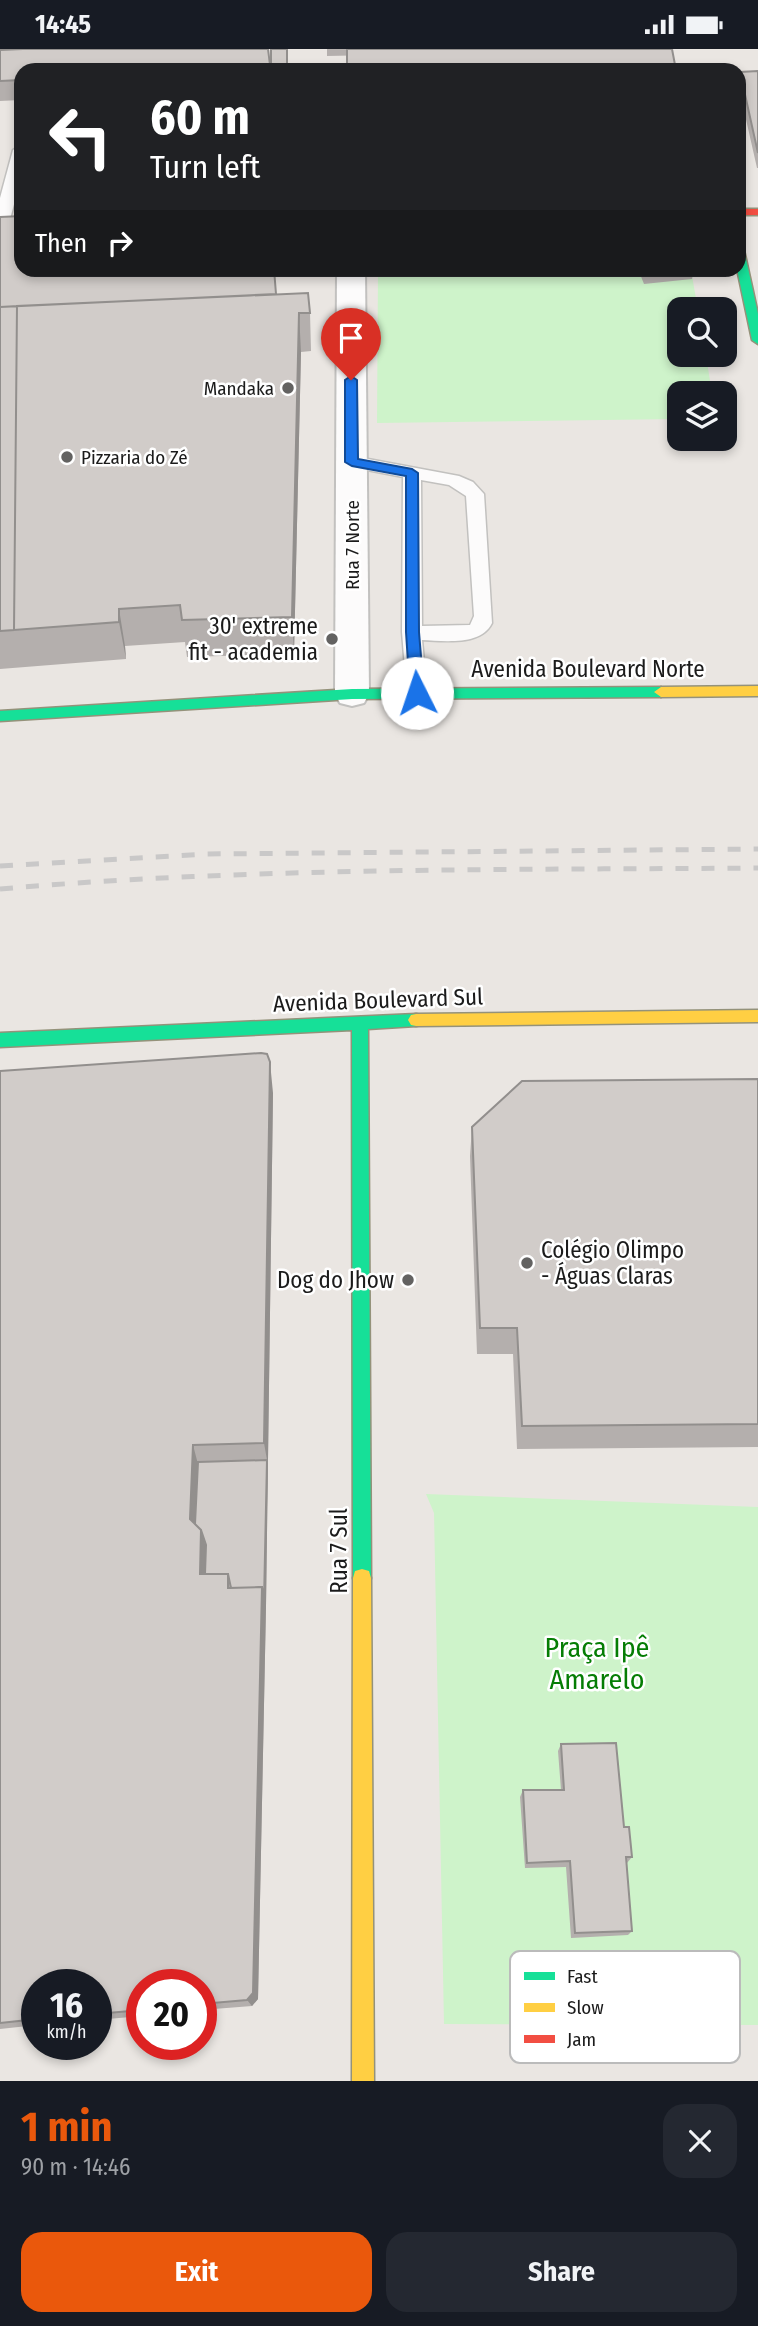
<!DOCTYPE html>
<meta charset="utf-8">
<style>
:root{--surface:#171b24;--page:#242831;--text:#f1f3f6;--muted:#9ea1a6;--accent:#ea580c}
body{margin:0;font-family:"Fira Sans Condensed",sans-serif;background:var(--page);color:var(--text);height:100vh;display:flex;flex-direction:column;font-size:26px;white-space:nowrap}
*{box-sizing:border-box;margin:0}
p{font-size:23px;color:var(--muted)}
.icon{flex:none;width:38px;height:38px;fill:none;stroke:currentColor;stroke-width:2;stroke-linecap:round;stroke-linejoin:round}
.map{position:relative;height:2032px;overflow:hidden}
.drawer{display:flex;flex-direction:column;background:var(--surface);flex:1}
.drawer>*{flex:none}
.banner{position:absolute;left:14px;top:14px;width:732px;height:214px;border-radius:21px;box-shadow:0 4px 10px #0003;background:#202124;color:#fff;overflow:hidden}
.fabs{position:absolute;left:667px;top:248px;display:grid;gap:14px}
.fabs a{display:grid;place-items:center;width:70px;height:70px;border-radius:14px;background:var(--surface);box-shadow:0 4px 10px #0003;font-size:35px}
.speed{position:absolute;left:21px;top:1920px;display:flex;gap:14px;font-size:35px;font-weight:700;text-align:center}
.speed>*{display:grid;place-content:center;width:91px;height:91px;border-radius:50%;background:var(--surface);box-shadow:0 4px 10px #0003;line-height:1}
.speed small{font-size:18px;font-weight:400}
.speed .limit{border:10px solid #d22;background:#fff;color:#111}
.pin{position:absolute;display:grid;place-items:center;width:60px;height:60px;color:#fff;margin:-72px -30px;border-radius:50% 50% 50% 0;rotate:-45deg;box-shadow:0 0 7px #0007}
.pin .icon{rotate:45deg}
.me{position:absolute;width:77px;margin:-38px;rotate:356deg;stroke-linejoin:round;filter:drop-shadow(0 0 5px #0008)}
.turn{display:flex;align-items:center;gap:24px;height:147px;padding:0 21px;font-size:32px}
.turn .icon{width:91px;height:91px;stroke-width:2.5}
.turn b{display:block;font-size:49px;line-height:60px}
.then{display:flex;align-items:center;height:66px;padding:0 21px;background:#0003;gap:14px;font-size:26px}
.round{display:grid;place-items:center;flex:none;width:74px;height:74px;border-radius:21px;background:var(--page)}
.head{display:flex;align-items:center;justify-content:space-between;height:119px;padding:0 21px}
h1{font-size:42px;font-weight:700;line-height:52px;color:var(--accent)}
.button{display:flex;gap:14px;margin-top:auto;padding:14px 21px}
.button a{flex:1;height:80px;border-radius:21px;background:var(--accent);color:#fff;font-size:28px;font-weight:700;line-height:80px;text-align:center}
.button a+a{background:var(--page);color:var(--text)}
.status{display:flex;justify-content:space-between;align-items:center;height:49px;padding:0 35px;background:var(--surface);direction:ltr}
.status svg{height:19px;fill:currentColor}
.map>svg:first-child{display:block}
.park{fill:#cef3ca}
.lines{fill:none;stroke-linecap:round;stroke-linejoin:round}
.lane-casing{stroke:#c2c1bf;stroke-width:3}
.street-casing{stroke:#c2c1bf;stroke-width:4}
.fast-casing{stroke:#94927a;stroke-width:3}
.slow-casing{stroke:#94927a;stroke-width:3}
.jam-casing{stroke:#94927a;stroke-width:3}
.lane{fill:#fcfbfb;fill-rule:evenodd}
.street{fill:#fcfbfb;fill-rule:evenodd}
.fast{fill:#16e098;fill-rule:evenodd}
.slow{fill:#ffcf43;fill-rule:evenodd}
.jam{fill:#f24e42;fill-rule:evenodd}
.rail{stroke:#c9c8c8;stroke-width:5;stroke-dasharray:13 13;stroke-linecap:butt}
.wall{fill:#b4afad}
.shaded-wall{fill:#928f8d}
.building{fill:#d1ccc9;stroke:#928f8d;stroke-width:2}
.route{fill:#1a73e8;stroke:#114b97;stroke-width:2}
.poi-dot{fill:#636261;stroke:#fff;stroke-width:2.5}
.labels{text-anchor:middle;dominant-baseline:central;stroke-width:5;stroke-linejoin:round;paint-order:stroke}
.far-poi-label{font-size:19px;fill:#1b1b1b;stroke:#fff;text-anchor:end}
.far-street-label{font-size:19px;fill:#1b1b1b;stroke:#fff}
.poi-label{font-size:23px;fill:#1b1b1b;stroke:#fff;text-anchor:end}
.street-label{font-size:23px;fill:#1b1b1b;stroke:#fff}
.near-park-label{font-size:28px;fill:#057d04;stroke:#fff}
.key{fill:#fff;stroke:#bbb;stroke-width:2}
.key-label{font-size:19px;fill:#1b1b1b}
</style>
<div class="status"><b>14:45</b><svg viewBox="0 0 49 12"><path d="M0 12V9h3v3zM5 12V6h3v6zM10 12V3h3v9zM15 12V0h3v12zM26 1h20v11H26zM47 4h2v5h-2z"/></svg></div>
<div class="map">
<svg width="758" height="2032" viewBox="0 0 758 2032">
<rect width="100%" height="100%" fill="#eae6e2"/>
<!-- park -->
<path class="park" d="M378 221H691L698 261H679V306H706L712 345H679V370L377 374Z
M426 1445 758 1458V1976L444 1975 434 1464Z"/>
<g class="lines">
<defs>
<path id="lane" d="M21 96V129L9 174 0 178V149L13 101Z
M352 407 459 427 473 433 484 445 492 574C481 597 444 592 422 591L427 644 424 649 417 651 410 649 407 644 402 583 403 428 346 417 343 413ZM421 431 449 436 466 447 474 567 470 576 422 577Z"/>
<path id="street" d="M337 220H365L369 645 364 654 352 657 340 654 335 645Z"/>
<path id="fast" d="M738 198 744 201 758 265V295L752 291 737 220Z
M661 638 668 643 661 648 352 650 0 672V662L352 640Z
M416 965 421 966 424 971 421 976 416 977 368 980 371 1529 369 1536 362 1538 355 1536 353 1529 352 981 0 998V984Z"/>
<path id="slow" d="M758 637V647L661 648 654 643 661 638Z
M758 961V973L416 977 411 976 408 971 411 966 416 965Z
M362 1520 369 1522 371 1529 374 2032H352L353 1529 355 1522Z"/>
<path id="jam" d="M738 160H758V166H738Z"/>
</defs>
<!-- lane casing -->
<use href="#lane" class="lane-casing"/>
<!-- street casing -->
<use href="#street" class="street-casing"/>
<!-- fast casing -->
<use href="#fast" class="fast-casing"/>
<!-- slow casing -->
<use href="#slow" class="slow-casing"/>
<!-- jam casing -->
<use href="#jam" class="jam-casing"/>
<!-- lane -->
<use href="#lane" class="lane"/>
<!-- street -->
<use href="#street" class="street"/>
<!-- fast -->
<use href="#fast" class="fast"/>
<!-- slow -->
<use href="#slow" class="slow"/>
<!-- jam -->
<use href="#jam" class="jam"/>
<!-- rail -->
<path class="rail" d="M0 817 206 805 758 800
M0 840C252 818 505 821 758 819"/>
</g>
<!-- wall -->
<path class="wall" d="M327 0H672L327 7Z
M0 1 270 16 271 21H21V51L0 52Z
M758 22V119H757L738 35V31L740 23Z
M0 168 276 245 310 264 311 302 301 303 294 605 187 608 185 593 125 597 126 610 0 620Z
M638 220H694L692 230 644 235Z
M0 1022 273 1044 266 1557 258 1950 252 1957 201 1961V1936H142V1967L96 1971V1936H37V1976L0 1980Z
M758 1030V1398L517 1400 513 1305H477L470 1107 472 1078Z
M561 1695 624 1778 632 1808 627 1814H626L632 1882 628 1886 571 1889 566 1818 525 1819 520 1748 523 1741H561L558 1702Z"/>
<!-- shaded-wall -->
<path class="shaded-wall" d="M299 264 301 303 294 605 292 568Z
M119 560 125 597 126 610 119 573Z
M270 1013 273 1044 266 1557 258 1950 252 1957 247 1951 267 1411 264 1394Z
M193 1396 199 1419 196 1487 190 1470Z
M201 1481 207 1502 206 1539 200 1525Z"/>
<!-- building -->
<path class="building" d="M23 0H268L270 16 182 21H21V31L0 32V1Z
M271 0H287V21H271Z
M347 0H672L676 21H347Z
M758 22V104L740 23Z
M21 167V220H274L276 245 0 258V168Z
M644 220H681L646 224Z
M308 244 310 264H299L292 568 182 571 180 556 119 560V573L14 581 17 257Z
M17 257 14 581 0 582V258Z
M261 1004 267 1005 270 1013 264 1394 193 1396 190 1470 201 1481 200 1525H228V1539L262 1538 253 1944 247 1951 201 1955V1936H142V1961L96 1965V1936H37V1970L0 1974V1022Z
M758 1030V1375L522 1377 517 1279H480L472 1078 522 1032Z
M267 1411 264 1552 262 1538 231 1539 228 1525H205L206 1496 201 1481 195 1475 198 1413Z
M616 1694 624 1778H629L632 1808H626L632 1882 575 1884 570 1812 527 1814 523 1741H564L561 1695Z"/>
<!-- route -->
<path class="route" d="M351 327 357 331 358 410 412 420 418 424 419 583 424 644 417 649 410 644 406 583V427L352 417 345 413V331Z"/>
<!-- markers -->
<g class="poi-dot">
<circle cx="288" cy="339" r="7"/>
<circle cx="67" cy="408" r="7"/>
<circle cx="332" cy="590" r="7"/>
<circle cx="527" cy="1214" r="7"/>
<circle cx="408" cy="1231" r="7"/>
</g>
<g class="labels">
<!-- far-poi labels -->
<g class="far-poi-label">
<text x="274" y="339">Mandaka</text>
<text x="81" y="408" text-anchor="start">Pizzaria do Zé</text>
</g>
<!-- far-street labels -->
<g class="far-street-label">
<text transform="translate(352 496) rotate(-90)">Rua 7 Norte</text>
</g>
<!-- poi labels -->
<g class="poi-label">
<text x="318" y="577">30' extreme<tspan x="318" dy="26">fit - academia</tspan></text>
<text x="541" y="1201" text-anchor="start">Colégio Olimpo<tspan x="541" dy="26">- Águas Claras</tspan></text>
<text x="394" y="1231">Dog do Jhow</text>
</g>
<!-- street labels -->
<g class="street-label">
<text x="588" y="620">Avenida Boulevard Norte</text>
<text transform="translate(378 951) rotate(-2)">Avenida Boulevard Sul</text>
<text transform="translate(339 1502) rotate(-90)">Rua 7 Sul</text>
</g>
<!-- near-park labels -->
<g class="near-park-label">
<text x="597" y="1598">Praça Ipê<tspan x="597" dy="32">Amarelo</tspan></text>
</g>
</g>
<!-- legend -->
<rect x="510" y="1902" width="230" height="112" rx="10" class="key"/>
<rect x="524" y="1923" width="31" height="8" fill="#16e098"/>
<rect x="524" y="1954" width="31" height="9" fill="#ffcf43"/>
<rect x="524" y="1986" width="31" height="8" fill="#f24e42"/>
<g class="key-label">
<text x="567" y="1934">Fast</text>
<text x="567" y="1965">Slow</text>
<text x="567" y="1997">Jam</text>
</g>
</svg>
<div class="fabs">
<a><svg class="icon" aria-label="search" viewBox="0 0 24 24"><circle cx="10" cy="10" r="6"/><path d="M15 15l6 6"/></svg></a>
<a><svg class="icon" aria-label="layers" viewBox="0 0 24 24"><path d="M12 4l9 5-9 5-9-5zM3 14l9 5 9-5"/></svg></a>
</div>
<div class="speed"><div>16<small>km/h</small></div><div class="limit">20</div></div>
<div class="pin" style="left:351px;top:331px;background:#d93025"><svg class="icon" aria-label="arrive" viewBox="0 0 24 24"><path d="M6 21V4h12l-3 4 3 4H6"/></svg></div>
<svg class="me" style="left:417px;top:644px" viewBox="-20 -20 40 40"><circle r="19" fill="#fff"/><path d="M0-13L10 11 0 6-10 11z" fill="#1a73e8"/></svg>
<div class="banner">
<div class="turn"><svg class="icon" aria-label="left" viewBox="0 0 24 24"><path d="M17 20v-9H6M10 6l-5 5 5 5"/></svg><div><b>60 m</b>Turn left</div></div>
<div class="then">Then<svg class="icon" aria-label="right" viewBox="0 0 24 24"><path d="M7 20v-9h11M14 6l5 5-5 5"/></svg></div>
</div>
</div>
<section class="drawer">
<div class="head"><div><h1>1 min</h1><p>90 m · 14:46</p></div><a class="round"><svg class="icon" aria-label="close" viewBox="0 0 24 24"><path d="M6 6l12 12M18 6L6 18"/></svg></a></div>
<div class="button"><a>Exit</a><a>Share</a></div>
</section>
